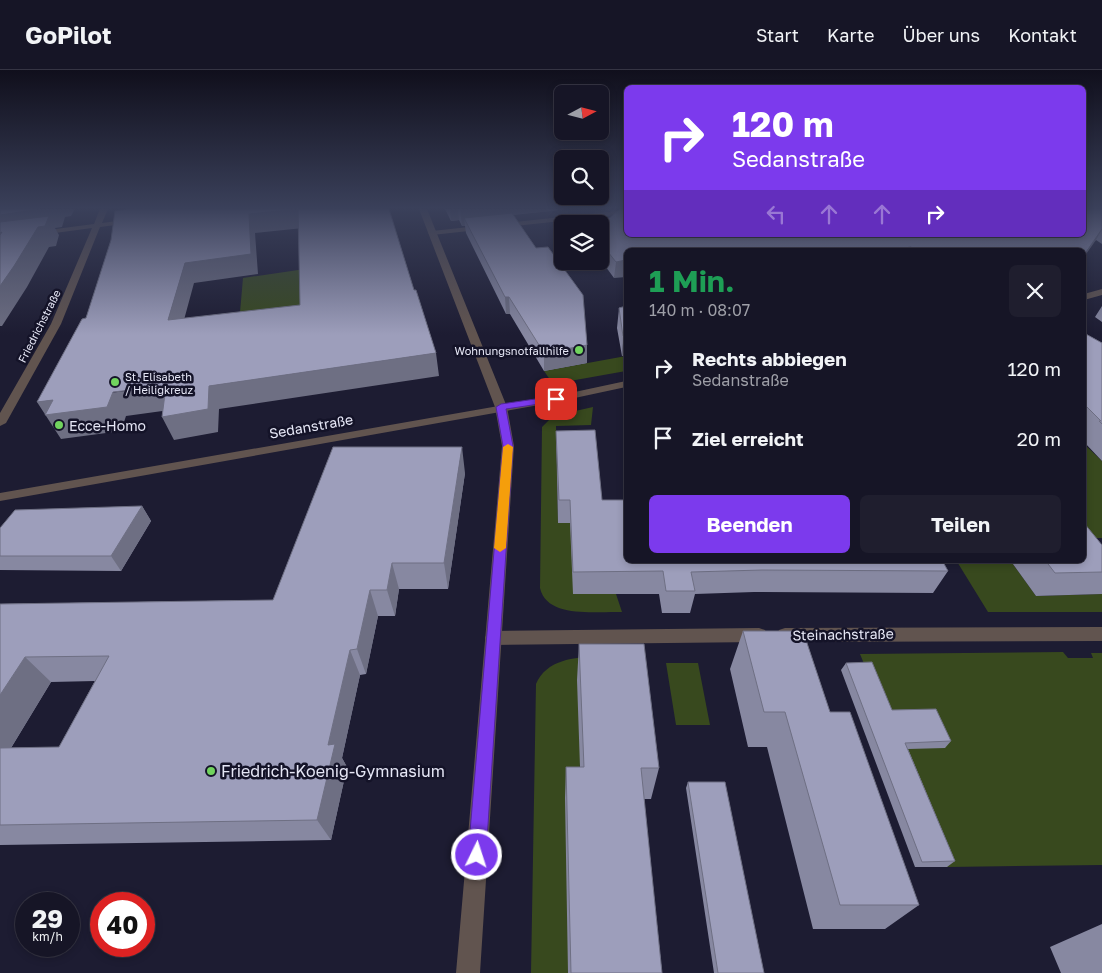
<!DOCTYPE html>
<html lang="de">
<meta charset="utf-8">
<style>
:root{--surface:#161526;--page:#1f1e2e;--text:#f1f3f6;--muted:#9e9fa7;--line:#353443;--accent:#7c3aed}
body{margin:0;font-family:"Golos Text",sans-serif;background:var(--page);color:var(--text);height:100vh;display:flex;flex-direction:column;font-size:19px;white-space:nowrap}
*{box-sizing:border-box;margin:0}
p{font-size:16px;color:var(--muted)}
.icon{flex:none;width:28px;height:28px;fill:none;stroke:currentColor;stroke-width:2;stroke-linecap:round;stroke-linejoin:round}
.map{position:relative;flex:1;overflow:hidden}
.details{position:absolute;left:624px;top:178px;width:462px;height:315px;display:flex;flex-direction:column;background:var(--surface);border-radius:8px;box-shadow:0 2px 8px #0003,0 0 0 1px var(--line)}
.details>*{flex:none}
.top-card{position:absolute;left:624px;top:15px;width:462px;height:152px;border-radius:8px;box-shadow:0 2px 8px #0003,0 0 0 1px var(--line);background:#7c3aed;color:#fff;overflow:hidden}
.needle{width:32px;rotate:83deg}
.buttons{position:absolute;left:554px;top:15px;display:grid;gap:10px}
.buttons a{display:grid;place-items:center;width:55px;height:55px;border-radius:8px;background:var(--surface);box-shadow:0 2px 8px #0003,0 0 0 1px var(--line);font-size:25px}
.speed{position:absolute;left:15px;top:822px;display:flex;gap:10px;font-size:25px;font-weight:700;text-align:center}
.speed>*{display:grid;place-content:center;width:65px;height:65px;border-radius:50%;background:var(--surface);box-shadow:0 2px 8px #0003,0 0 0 1px var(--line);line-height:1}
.speed small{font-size:12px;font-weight:400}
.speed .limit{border:8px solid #d22;background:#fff;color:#111}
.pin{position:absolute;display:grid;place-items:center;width:42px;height:42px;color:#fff;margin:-21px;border-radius:10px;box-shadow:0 2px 8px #0006}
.me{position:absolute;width:55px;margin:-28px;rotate:4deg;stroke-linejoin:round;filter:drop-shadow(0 0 4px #0008)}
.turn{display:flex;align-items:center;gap:18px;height:105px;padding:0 25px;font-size:22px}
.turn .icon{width:65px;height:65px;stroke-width:2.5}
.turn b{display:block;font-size:35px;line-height:42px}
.lanes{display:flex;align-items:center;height:48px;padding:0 25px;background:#0003;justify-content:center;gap:25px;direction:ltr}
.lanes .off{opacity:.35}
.round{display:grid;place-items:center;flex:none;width:52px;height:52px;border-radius:8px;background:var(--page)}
.head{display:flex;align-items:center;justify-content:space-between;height:85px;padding:0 25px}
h1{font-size:30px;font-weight:700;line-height:38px;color:#1e9e55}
.primary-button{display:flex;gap:10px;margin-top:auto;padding:10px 25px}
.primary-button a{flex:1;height:58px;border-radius:8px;background:var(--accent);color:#fff;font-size:20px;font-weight:700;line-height:58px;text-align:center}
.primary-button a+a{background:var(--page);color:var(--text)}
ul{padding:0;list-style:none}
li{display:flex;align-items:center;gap:15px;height:70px;padding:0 25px}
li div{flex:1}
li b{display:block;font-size:19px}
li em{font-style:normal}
header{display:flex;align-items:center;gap:30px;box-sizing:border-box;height:70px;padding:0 25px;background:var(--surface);border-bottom:1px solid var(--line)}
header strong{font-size:24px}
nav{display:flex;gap:28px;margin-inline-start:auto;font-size:18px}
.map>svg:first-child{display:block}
.green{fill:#38491e}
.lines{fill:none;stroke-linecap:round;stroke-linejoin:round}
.minor{fill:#61544f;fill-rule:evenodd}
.tertiary{fill:#61544f;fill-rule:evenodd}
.wall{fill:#8788a1;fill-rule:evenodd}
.shaded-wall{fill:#6e6f83}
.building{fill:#9d9ebb;stroke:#6e6f83}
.route{fill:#7c3aed;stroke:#51269a}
.slow{fill:#f59e0b}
.poi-dot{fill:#71d35e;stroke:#141328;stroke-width:2}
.labels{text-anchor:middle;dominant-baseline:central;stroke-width:5;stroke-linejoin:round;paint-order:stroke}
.far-street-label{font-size:11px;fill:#e6e7f6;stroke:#141328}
.far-poi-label{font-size:11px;fill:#e6e7f6;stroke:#141328;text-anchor:end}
.poi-label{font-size:14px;fill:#e6e7f6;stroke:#141328;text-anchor:start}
.street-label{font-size:14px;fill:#e6e7f6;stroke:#141328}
.near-poi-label{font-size:16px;fill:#e6e7f6;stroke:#141328;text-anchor:start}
</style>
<header>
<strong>GoPilot</strong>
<nav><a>Start</a><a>Karte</a><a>Über uns</a><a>Kontakt</a></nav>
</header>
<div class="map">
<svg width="1102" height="903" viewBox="0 0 1102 903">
<rect width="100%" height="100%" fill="#1d1c32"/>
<!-- green -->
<path class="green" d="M305 199 410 218 238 265 243 208Z
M626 286V301L553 314 544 301Z
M593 337 591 355 556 356 558 452 570 453 616 524 622 542C596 541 547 549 540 518L542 357 553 346Z
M1084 374 1102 391V468H1096L1084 453Z
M956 490H1010L1036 526 1102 524V542H988Z
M1063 582 1068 588H1093L1091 583H1102V795L947 797 860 584Z
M633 587 580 693 569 903H531L536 614C551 579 601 588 633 587Z
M666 593H698L710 655H676Z"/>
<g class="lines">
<!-- minor -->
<path class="minor" d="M100 139H108L102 153 131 149 135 151 131 153 100 157 61 254 6 353 0 356V343L51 254 92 158 40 165 36 163 40 161 94 154Z
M626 140V144L432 165 428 163 432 161Z
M1102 219V225L1084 230V224Z
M626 311V317L556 332 0 431V423L556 326Z
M1102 557V571L785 572 779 570 777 565 779 560 785 558Z
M759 558 765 560 767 565 765 570 759 572 493 575 487 573 485 568 487 563 493 561Z"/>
<!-- tertiary -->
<path class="tertiary" d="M419 139H427L507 337 514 376 480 903H456L502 376 495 337Z"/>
</g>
<!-- wall -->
<path class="wall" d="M445 139H569L513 145 587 293 544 301 510 244H506L466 163 465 156H462L459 150 451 151Z
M1102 139V174L1096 170 1084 180H626L614 208 600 189V156L626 165H1084Z
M626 236 622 286 617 258 619 238Z
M1102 236V252L1095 247Z
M1084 263 1102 273V391L1084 372Z
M556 361 602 430 948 501 933 523 754 522 695 524 690 543H662L659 524H573L570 453H558Z
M465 403 448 519H399L395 546H378L366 604 360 605 342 688 347 697 331 770 0 775V534L273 530ZM95 611 59 677 11 678 51 612Z
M142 436 151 451 121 501 0 500V458Z
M1102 475V524L1036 526 1010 490H1084Z
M743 561 919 835 885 859H813L767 677H748L730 599Z
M579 574 659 698 651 729H644L662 903H568L565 728 566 697H580L577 610Z
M846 593 892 640 951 671 945 678 908 679 955 791 947 797H915L841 600Z
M688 712 764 903H714L686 718Z
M1102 854V903H1061L1050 877Z"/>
<!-- shaded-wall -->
<path class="shaded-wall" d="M40 139H75L71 146 65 147 62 157 55 158 59 165 56 176 49 177 27 217 2 256H0V145Z
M298 139H302L303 158 255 163 258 204 194 213 178 272 168 250 185 193 249 144Z
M450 139H458L459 150 451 151Z
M460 139H569L508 145 464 148 465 156H462Z
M1102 159 1096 170 1084 187V185Z
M911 177 910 180H891Z
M626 190V207L614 208 616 192Z
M505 227H509L510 244H506Z
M626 265V286H622L623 266Z
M587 275V293L544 301V283Z
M436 283 439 306 219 339 218 362 174 370 162 347 209 316Z
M166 316 177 339 126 346 121 361 61 369 37 332Z
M462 377 465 403 448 519 444 493Z
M142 436 151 451 121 501 111 486Z
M392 493 399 519 395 546 387 520Z
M370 520 378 546 366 604 357 579Z
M350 580 360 605 342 688 347 697 331 770 317 750 328 675Z
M25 587 51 612 0 696V625Z"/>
<!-- building -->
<path class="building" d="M0 139H40L0 145Z
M129 139H298L249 144 251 184 185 193 168 250 300 235 298 139H389L414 220H416L436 283 209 316 208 339 162 347 166 316 113 322 107 337 45 345 53 330 37 332 82 249 86 248 111 170 115 141Z
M620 139H626V165H707V166L719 165H869L870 166 882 165H1084V139H1102V159L1084 185V180H915L911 177 891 180H626V190L616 192 600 172V166L605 165 600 160V156Z
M512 143 536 178 548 177 583 225 587 275 544 283 509 227H505L464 148Z
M49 146 45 156 38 157 14 196 0 216V165L2 162 0 163V152Z
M626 236V265L623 266 619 238Z
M1084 263 1102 273V354L1099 351H1101L1084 334Z
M595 360 602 430H626V490H942L948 501 762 500 691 502 695 521H666L663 501 573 502 570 430H559L556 361Z
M333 377H462L444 493H392L387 520H370L357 579 350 580 328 675 335 674 317 750 0 755V678L59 677 109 586 25 587 0 625V534L273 530Z
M142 436 111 486H0V458L15 440Z
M1084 453 1102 475V502L1055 503 1045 490H1084Z
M743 561H803L830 642H850L919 835H840L785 642H764Z
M579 574H644L659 698H641L662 903H571L566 697H584Z
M872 592 892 640 936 639 951 671 905 673 955 791 922 792 846 593Z
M688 712H725L764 903H718Z"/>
<!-- sky -->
<linearGradient id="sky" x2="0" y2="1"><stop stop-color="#100f1c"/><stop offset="0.52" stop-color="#3a405a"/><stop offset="1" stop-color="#3a405a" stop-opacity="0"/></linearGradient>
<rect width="1102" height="265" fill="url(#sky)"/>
<!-- route -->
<path class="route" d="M556 326 561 329 559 331 506 339 513 376 486 785 483 791 477 794 471 791 468 785 503 376 496 337 501 334Z"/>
<!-- slow -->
<path class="slow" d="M508 374 513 377 506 478 500 482 494 478 503 377Z"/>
<!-- markers -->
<g class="poi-dot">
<circle cx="579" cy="280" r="5"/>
<circle cx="115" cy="312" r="5"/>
<circle cx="59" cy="355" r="5"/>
<circle cx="211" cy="701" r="5"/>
</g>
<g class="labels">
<!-- far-street labels -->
<g class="far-street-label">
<text transform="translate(39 256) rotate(-63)">Friedrichstraße</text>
</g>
<!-- far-poi labels -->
<g class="far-poi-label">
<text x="569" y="280">Wohnungsnotfallhilfe</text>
<text x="125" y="306" text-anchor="start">St. Elisabeth<tspan x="125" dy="13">/ Heiligkreuz</tspan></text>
</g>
<!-- poi labels -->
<g class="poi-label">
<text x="69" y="355">Ecce-Homo</text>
</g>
<!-- street labels -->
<g class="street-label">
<text transform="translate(311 356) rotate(-10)">Sedanstraße</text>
<text transform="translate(843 564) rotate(-1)">Steinachstraße</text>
</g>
<!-- near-poi labels -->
<g class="near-poi-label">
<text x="221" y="701">Friedrich-Koenig-Gymnasium</text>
</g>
</g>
</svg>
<div class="buttons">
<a><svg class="needle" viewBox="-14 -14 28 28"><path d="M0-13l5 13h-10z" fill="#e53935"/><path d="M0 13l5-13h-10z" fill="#9e9fa7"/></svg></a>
<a><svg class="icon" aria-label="search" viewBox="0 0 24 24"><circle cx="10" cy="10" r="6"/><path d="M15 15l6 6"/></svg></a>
<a><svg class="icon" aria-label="layers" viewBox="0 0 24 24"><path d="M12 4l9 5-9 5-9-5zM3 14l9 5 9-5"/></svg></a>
</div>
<div class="speed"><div>29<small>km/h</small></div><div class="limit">40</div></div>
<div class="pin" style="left:556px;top:329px;background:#d93025"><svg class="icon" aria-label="arrive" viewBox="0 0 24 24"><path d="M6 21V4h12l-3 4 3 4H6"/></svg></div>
<svg class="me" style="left:477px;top:785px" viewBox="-20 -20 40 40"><circle r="17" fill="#7c3aed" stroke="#fff" stroke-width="3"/><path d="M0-11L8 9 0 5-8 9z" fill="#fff"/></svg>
<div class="top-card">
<div class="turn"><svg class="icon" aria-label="right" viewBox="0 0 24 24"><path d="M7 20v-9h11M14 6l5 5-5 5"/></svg><div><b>120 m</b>Sedanstraße</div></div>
<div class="lanes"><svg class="icon off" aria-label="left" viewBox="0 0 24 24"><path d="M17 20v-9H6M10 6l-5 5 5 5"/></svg><svg class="icon off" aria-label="ahead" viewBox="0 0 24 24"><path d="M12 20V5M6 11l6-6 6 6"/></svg><svg class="icon off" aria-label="ahead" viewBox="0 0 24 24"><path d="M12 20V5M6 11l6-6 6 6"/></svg><svg class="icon" aria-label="right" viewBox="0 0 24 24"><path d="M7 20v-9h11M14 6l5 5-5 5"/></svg></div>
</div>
<section class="details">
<div class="head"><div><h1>1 Min.</h1><p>140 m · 08:07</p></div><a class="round"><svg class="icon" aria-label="close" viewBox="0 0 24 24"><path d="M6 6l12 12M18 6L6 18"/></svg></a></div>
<ul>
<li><svg class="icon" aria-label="right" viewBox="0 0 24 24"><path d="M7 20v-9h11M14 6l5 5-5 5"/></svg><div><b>Rechts abbiegen</b><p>Sedanstraße</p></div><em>120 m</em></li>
<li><svg class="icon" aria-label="arrive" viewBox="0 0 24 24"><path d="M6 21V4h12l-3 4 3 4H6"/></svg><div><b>Ziel erreicht</b></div><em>20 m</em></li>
</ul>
<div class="primary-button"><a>Beenden</a><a>Teilen</a></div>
</section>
</div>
